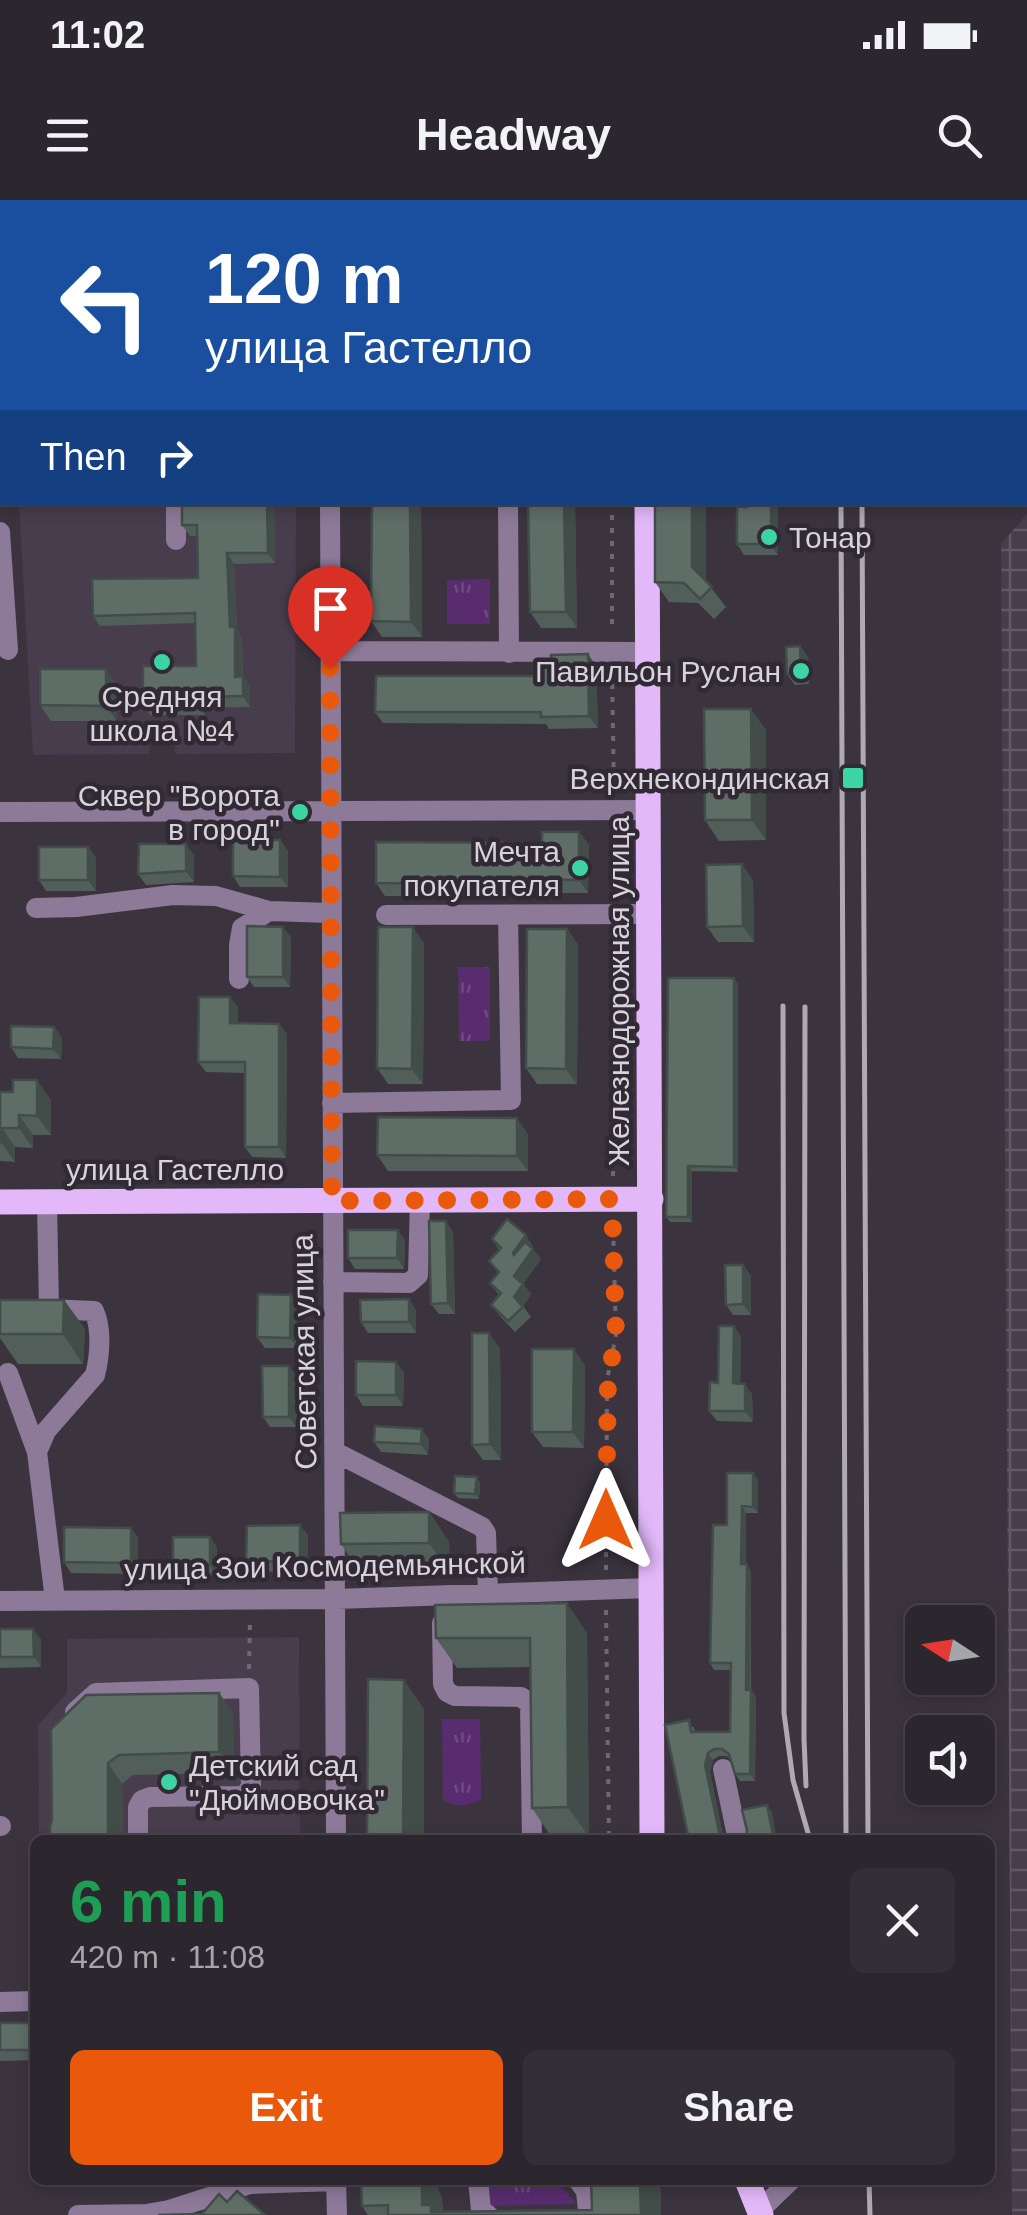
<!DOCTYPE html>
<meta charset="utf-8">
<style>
:root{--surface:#2c272f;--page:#342f37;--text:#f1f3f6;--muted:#a6a5aa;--line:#48444b;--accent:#ea580c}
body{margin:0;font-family:Arial,sans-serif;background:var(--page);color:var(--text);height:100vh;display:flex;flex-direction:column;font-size:38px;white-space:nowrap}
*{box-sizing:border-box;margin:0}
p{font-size:32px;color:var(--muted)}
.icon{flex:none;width:55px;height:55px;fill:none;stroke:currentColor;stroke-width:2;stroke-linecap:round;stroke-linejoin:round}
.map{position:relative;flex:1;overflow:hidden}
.side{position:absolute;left:30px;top:1635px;width:965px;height:350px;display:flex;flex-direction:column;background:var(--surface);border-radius:15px;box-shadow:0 5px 15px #0003,0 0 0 2px var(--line)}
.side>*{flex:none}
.guide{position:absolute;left:0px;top:0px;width:1028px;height:305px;box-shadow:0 5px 15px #0003,0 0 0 2px var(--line);background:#1a4fa0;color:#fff;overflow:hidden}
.needle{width:65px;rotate:282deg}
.controls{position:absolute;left:905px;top:1405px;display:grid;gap:20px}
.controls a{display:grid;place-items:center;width:90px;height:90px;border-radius:15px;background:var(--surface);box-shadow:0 5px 15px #0003,0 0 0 2px var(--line);font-size:50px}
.pin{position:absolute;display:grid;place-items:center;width:85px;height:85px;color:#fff;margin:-102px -42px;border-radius:50% 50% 50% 0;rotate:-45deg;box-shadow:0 0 10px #0007}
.pin .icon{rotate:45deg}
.me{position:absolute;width:110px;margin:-55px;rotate:0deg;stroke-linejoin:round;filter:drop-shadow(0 0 8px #0008)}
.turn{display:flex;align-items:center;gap:35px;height:210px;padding:0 40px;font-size:45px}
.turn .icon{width:130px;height:130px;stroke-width:2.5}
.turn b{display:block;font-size:70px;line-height:85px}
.then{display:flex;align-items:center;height:95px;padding:0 40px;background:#0003;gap:20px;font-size:38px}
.round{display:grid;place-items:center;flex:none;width:105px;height:105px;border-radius:15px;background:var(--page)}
.head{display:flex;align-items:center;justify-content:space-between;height:170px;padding:0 40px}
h1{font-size:60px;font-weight:700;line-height:75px;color:#1e9e55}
.primary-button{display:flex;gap:20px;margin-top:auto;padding:20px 40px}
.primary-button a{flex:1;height:115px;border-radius:15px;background:var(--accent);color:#fff;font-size:40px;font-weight:700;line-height:115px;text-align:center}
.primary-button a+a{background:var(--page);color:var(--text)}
.status{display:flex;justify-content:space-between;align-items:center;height:70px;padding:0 50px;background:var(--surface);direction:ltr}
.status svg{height:28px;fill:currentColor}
header{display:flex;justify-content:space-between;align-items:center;height:130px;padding:0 40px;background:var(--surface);font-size:45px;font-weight:700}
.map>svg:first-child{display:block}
.built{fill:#473d4d}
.industrial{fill:url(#industrial-grid)}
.park{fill:url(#park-tufts)}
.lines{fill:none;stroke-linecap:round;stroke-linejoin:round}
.path{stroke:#6e6872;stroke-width:4;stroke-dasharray:5 8;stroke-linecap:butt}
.minor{stroke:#8d7998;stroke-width:20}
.major{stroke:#e2b8f9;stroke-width:25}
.rail{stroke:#aea9b2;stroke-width:5}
.wall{fill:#525e59}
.shaded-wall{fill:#424c48}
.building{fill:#5f6d67;stroke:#424c48;stroke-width:2.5}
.route{stroke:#ea580c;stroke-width:18;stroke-dasharray:0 32.4}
.poi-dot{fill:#3dd4a3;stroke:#312a35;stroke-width:4}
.labels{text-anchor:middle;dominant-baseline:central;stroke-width:9;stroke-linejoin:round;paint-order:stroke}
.poi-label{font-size:30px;fill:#d7d3da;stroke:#312a35;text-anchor:end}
.street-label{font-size:30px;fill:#d7d3da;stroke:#312a35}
</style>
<div class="status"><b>11:02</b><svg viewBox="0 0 49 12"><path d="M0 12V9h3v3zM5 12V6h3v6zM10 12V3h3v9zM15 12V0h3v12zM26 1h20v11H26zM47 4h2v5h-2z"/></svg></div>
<header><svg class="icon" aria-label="menu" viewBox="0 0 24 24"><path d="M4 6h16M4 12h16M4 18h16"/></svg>Headway<svg class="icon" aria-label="search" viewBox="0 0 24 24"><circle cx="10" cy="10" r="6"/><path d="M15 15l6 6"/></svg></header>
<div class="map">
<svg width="1027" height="2015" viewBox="0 0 1027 2015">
<defs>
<pattern id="industrial-grid" width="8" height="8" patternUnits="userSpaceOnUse" patternTransform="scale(2.5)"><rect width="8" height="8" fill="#473d4d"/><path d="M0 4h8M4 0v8" fill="none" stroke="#615866"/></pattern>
<pattern id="park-tufts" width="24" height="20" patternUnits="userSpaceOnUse" patternTransform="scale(2.5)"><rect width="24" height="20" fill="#582c6e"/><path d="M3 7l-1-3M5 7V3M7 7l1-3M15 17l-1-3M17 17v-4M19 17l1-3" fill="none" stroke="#6f4a82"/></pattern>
</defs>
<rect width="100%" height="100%" fill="#3b343f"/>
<!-- built -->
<path class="built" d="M19 303H296L295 553 175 554 174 531H150L149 554 33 555Z
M299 1437 300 1640H39L38 1525 67 1493V1439Z"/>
<!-- industrial -->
<path class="industrial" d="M1027 314V2015H1012L1001 344Z"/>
<!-- park -->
<path class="park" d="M490 379V424H447V380Z
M458 767H490V841H459Z
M442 1519H480L481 1599C468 1607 456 1607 443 1600Z
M486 1980H555L577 2004 488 2006Z"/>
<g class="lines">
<!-- path -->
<path class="path" d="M619 2V0
M612 302V431
M612 471 614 591
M615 626 616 696
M613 976 616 731
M606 1370 607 1180 616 1135 613 1021
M606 1410 609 1640
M249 1469 250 1420"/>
<!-- minor -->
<path class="minor" d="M327 0V2
M212 2V0
M521 2V0
M0 23H2
M0 172H2
M176 302V340
M330 302 336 1640
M508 302 509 453
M0 332 8 450
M331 451 649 452
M0 612 649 610
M36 708 76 707 173 695 216 696 269 711 330 713
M386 715 650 714
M239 779V745L242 728 269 711
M332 903 511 900 508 715
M47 1002 49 1109
M333 1082 409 1083 418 1075 420 1000
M47 1109 94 1111C102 1128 100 1156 95 1175L46 1231 37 1252 55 1400
M8 1173 37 1252
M335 1252 482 1327 486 1333 488 1394
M0 1401 336 1399 650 1388
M442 1423 443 1484 447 1492 455 1496 521 1497 530 1504 532 1640
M75 1512 96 1493 249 1488 251 1586 247 1593 239 1596 150 1597 142 1600 138 1607V1640
M723 1569 738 1640
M0 1626H1
M0 1802 35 1801
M336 1980 337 2015
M478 1980 481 2010 488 2015
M578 1980 586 1991 588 2011 585 2015
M760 2010 791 1980
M78 2015 146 2014 169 2010 250 1984 336 1981"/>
<!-- major -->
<path class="major" d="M649 2V0
M647 302 652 1640
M0 1002 651 999
M747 1980 761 2015"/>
<!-- rail -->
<path class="rail" d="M840 0V2
M860 0V2
M791 2V0
M967 2V0
M841 302 846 1640
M862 302 868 1640
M783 806 784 1513 793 1580 810 1640
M805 807 804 1539 806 1586
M869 1980 870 2015"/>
</g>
<!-- wall -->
<path class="wall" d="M182 302H274L275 363 234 364 237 430 242 438 243 476 250 487V507L205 508V515H150L143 504 196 466 195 423 100 426 93 416 198 378 197 336H190L182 325Z
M372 302H421L422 437H382L371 421Z
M528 302H575L577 428H541L530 412Z
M655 302H706V381L726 407 714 419 698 403 669 402 655 382Z
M747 307 778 355H744L737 344Z
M800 446 808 457 809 484 795 485 787 474Z
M588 454 596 466 598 528 549 529 546 524 383 523 375 512 540 476 551 461Z
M106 469 117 485V521H51L40 505Z
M766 530V640L719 641 705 620Z
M579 632 589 645 588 693H525V697L385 696 376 683 542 643Z
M280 640 288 651V687H240L233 676Z
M88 647 96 658V691H46L39 680Z
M194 655V682L146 685 138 674Z
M753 680 754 742H718L707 727Z
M567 729 578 745 577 884H537L526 868Z
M291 737 290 787H254L247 777Z
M424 743 423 884H388L377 868Z
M738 783V972L692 971V1022H670L666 1017Z
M238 807V823L279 824 287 834 286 958 252 957 245 947V873L206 872 198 862Z
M54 827 62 838 61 859 18 858 11 847Z
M0 892 51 900V935H33V948L15 947V962L0 961Z
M528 934V971H388L377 955Z
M453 1032 455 1114H439L431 1104Z
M492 1039 533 1046 532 1048 541 1059 523 1084 531 1094 523 1106 531 1117 515 1132 499 1115 491 1105 499 1095 490 1083 498 1073 489 1061 499 1050Z
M405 1040 404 1069H355L348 1058Z
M743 1065 751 1076V1115H733L726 1105Z
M291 1095 298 1105V1148H265L257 1137Z
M0 1100H64L85 1129 83 1164H18L0 1138Z
M416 1110V1133H368L361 1122Z
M734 1126 741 1137 740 1184 752 1194 753 1222 717 1221 709 1211Z
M500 1148 501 1260H483L472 1245Z
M585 1165 584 1248 543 1247 532 1232Z
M404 1172 403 1206H363L356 1195Z
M297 1177V1227H270L263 1217Z
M429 1239 428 1255 381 1252 374 1242Z
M758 1280V1313H746V1364L751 1371V1490L756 1497 755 1581H740L735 1574 730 1558 726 1556H719L713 1560 710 1572 724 1640 665 1525 694 1527 695 1532H730L731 1470H714L710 1463 727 1325Z
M480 1283 479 1299 458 1298 454 1293Z
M429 1312 449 1342 450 1372 361 1374 341 1344Z
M131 1328 138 1338V1374L71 1373 64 1362Z
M308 1335 307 1371 254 1372 246 1362Z
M210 1337 217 1348V1376H181L173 1365Z
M0 1429 41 1439V1467L0 1468Z
M587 1433 589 1637 552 1638 532 1608 530 1467 457 1468 436 1438Z
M219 1493 233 1513 234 1573 133 1575 122 1584 123 1640H50L52 1619 51 1529Z
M424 1509V1640H369L367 1638Z
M35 1817V1860L0 1861V1823H31Z
M591 1980H660L661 2015H368L362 2006 437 1985 442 2000 443 2012 592 2010Z"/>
<!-- shaded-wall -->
<path class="shaded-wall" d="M267 302H274L275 363 268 353Z
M410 302H421L422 437 411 422Z
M564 302H575L577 428 566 412Z
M692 302H706V387L692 367Z
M771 302H778V355L771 344Z
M227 353 234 364 237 431 242 438 243 487 235 477 230 427Z
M800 446 808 457 809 484 801 474Z
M588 454 596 466 598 528 589 516Z
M106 469 117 485V521L106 506Z
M243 476 250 487V507L243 496Z
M197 497 205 508V515L198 504Z
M751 509 766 530V640L752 620Z
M579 632 589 645 588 693 579 680Z
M280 640 288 651V687L280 677Z
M186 644 194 655V682L186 671Z
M88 647 96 658V691L88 680Z
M742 664 753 680 754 742 743 726Z
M516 679 525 693V697L516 684Z
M283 727 291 737 290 787 283 777Z
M413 727 424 743 423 884 412 869Z
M567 729 578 745 577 884 566 869Z
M734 778 738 783V972L734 967Z
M230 797 238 807V834L230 823Z
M279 824 287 834 286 958 279 947Z
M54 827 62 838 61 859 53 849Z
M37 880 51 900V935L37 916Z
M19 915 33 935V948L19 928Z
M517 918 528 934V971L517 956Z
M2 928 15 947V962L1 942Z
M688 966 692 971V1022L688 1017Z
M446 1021 453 1032 455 1114 448 1103Z
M398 1030 405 1040 404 1069 397 1058Z
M526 1035 533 1046 520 1064 513 1053Z
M533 1049 541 1059 521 1086 514 1076Z
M743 1065 751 1076V1115L743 1104Z
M523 1084 531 1094 522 1108 514 1097Z
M291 1095 298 1105V1148L290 1138Z
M409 1099 416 1110V1133L409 1122Z
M64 1100 85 1129 83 1164 63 1134Z
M734 1126 741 1137 740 1194 733 1183Z
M489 1133 500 1148 501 1260 490 1244Z
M574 1149 585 1165 584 1248 573 1232Z
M396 1162 404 1172 403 1206 396 1195Z
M289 1166 297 1177V1227L289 1217Z
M745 1184 752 1194 753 1222 745 1211Z
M422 1229 429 1239 428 1255 421 1244Z
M753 1273 758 1280V1313L753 1307Z
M477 1277 480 1283 479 1299 475 1294Z
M742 1306 746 1313V1371L741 1364Z
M429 1312 449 1342 450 1372 429 1343Z
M300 1325 308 1335 307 1371 300 1361Z
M131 1328 138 1338V1374L131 1363Z
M210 1337 217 1348V1376L210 1365Z
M747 1364 751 1371 750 1497 746 1490Z
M567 1403 587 1433 589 1637 568 1607Z
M33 1429 41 1439V1467L34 1457Z
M404 1480 424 1509V1640H404L403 1638Z
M751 1490 756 1497 755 1581 750 1574Z
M219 1493 233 1513 234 1573 219 1552Z
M708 1553 713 1560 710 1572 724 1640 720 1636 705 1565Z
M108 1563 122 1584 123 1640H108Z
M767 1605 772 1612 777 1640H774Z
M422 1980H436L440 1996 442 2000 443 2015H429L422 2005Z
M640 1980H660L661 2015H641Z"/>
<!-- building -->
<path class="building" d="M383 0H420V2H383Z
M534 0H572V2H534Z
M721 0H765V2H721Z
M182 302H267L268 353H227L230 427H235V477L243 476V496L197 497 198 504H143V466H196L195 413 93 416 92 379 198 378 197 325H182Z
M372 302H410L411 422 371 421Z
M528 302H564L566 412H530Z
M655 302H692V367L712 387 700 399 684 383 655 382Z
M747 302H771V344H737V307H747Z
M800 446 801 474H787L786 447Z
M588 454 589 516 541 517V512H375L376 476H540V461H551V455Z
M40 469H106V506L40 505Z
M704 509H751L752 620H705Z
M542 632H579V680L516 679V684L376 683V642L542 643Z
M233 640H280V677L233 676Z
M139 644H186V671L138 674Z
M39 647H88V680H39Z
M742 664 743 726 707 727 706 665Z
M247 726 283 727V777H247Z
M378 727H413L412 869 377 868Z
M527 729H567L566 869 526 868Z
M668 778H734V967L688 966V1017H666Z
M199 797H230V823L279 824V947H245V862H198Z
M11 826 54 827 53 849 11 847Z
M13 880H37V916L19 915V928H2L1 942H0V892H13Z
M378 917 517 918V956L377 955Z
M507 1019 526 1035 513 1053 514 1055 525 1042 533 1049 514 1076 523 1084 514 1097 523 1107 508 1121 491 1105 501 1093 490 1083 499 1072 489 1061 501 1048 492 1039Z
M429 1021H446L448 1103 431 1104Z
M348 1030H398L397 1058H348Z
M725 1065H743V1104L726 1105Z
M258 1094 291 1095 290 1138 257 1137Z
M409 1099V1122H361L360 1100Z
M0 1100H64L63 1134H0Z
M719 1126H734L733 1183 745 1184V1211H709L710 1182 718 1183Z
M472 1133H489L490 1244 472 1245Z
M532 1149H574L573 1232H532Z
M356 1161 396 1162V1195H356Z
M262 1166H289V1217H263Z
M375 1226 422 1229 421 1244 374 1242Z
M727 1273H753V1307L742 1306 741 1364H747L746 1490H751L750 1574H735L729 1554 722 1549H714L708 1553 705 1565 720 1636 723 1640H689L665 1525 689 1520 691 1532H730L731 1463H710L713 1325H727Z
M455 1276 477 1277 475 1294 454 1293Z
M429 1312V1343L341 1344 340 1313Z
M300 1325V1361L246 1362 247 1326Z
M64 1327 131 1328V1363L64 1362Z
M173 1337H210V1365H173Z
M567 1403 568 1607 532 1608 530 1438H436L435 1405Z
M0 1429H33L34 1457H0Z
M368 1479 404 1480 403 1638H367Z
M219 1493V1552L119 1555 108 1563V1640H50V1627L52 1619 51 1529 86 1495Z
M767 1605 774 1640H744L746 1638 747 1630 742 1610Z
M31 1817H35V1853H31V1850H0V1823H31Z
M361 1980H422V2005H431V2012L592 2010 591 1980H640L641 2015H388V2005L362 2006Z
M237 1991 265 2015H158L202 2014 219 1994 227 2002Z"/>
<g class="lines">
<!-- route -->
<path class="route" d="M330 468 332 1001 612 999 616 1135 608 1180 606 1320"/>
</g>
<!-- markers -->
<g class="poi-dot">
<circle cx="769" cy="337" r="10"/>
<circle cx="162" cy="462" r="10"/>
<circle cx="801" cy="471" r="10"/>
<rect x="841" y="566" width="24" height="24" rx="5"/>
<circle cx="300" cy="612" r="10"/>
<circle cx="580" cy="668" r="10"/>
<circle cx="169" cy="1582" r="10"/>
</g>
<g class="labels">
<!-- poi labels -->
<g class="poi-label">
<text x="789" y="337" text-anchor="start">Тонар</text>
<text x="781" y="471">Павильон Руслан</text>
<text x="162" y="496" text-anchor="middle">Средняя<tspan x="162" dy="34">школа №4</tspan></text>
<text x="830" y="578">Верхнекондинская</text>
<text x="280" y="595">Сквер "Ворота<tspan x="280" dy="34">в город"</tspan></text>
<text x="560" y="651">Мечта<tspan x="560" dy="34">покупателя</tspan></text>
<text x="189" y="1565" text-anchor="start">Детский сад<tspan x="189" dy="34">"Дюймовочка"</tspan></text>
</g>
<!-- street labels -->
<g class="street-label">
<text transform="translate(618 791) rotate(-90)">Железнодорожная улица</text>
<text x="175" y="969">улица Гастелло</text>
<text transform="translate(304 1152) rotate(-91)">Советская улица</text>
<text transform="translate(325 1366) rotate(-1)">улица Зои Космодемьянской</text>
</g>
</g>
</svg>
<div class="controls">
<a><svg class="needle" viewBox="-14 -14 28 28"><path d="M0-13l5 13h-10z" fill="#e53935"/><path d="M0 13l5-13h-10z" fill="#a6a5aa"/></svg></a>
<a><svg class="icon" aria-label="sound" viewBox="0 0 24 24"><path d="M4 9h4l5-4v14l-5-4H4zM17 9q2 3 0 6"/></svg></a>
</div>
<div class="pin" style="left:330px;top:468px;background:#d93025"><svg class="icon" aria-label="arrive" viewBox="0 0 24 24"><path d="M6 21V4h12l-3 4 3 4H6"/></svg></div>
<svg class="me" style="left:606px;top:1320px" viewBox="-20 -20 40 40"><path d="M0-17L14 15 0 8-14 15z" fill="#ea580c" stroke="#fff" stroke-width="4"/></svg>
<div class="guide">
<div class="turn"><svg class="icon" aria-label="left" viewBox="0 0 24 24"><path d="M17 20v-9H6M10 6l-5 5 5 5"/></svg><div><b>120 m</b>улица Гастелло</div></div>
<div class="then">Then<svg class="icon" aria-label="right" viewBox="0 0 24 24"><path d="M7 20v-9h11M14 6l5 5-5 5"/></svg></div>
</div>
<section class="side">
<div class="head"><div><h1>6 min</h1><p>420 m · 11:08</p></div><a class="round"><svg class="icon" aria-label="close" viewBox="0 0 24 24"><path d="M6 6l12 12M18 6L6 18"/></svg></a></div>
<div class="primary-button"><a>Exit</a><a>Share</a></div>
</section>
</div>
